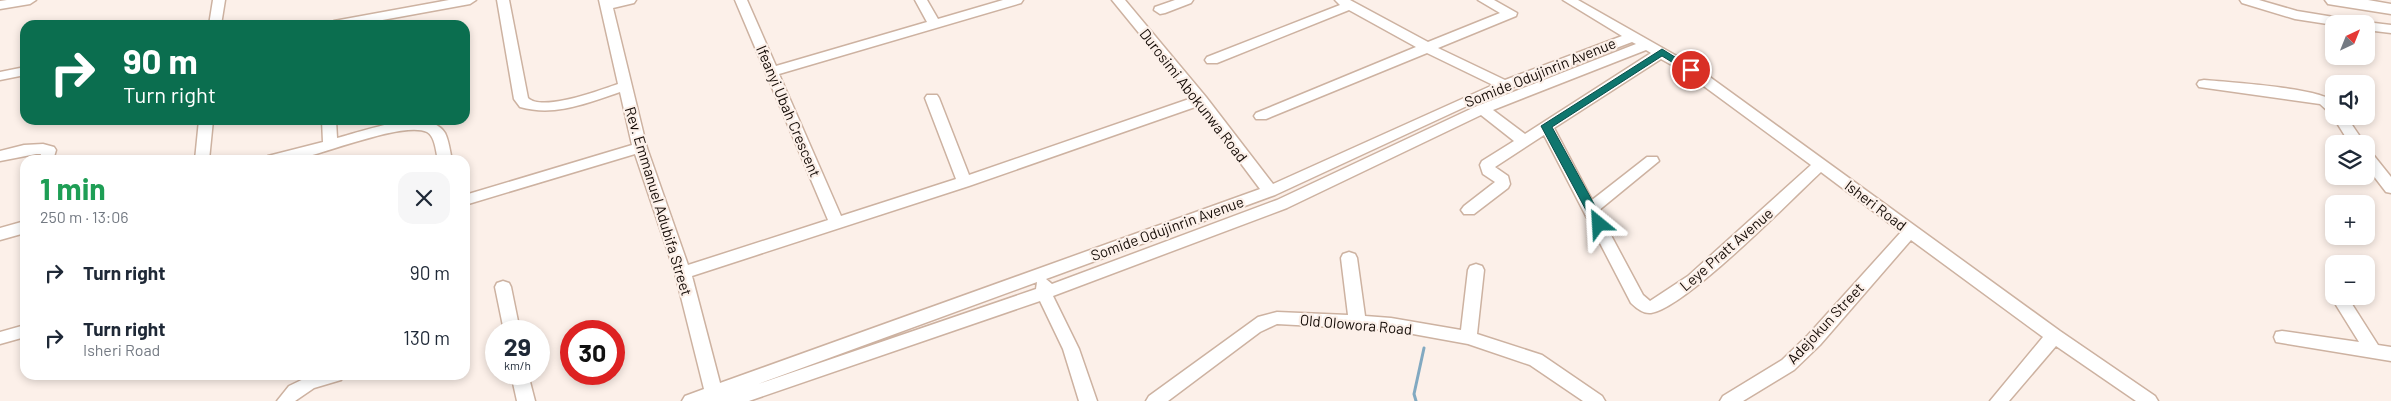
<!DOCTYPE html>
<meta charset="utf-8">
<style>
:root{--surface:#fff;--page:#f6f6f7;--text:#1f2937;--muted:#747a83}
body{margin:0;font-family:Barlow,sans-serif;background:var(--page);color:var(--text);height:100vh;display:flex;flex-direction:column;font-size:19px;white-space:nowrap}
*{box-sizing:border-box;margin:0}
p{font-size:16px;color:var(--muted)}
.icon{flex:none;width:28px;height:28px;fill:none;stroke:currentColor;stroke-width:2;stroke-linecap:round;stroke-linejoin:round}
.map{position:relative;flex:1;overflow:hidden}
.panel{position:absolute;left:20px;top:155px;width:450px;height:225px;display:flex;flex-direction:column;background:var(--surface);border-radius:15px;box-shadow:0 2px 8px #0003}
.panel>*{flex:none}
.banner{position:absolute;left:20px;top:20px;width:450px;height:105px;border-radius:15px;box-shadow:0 2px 8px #0003;background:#0b6e4f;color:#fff;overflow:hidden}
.needle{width:32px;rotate:43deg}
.controls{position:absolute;left:2325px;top:15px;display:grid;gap:10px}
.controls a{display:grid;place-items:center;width:50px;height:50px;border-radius:10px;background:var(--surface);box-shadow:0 2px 8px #0003;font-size:25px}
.speed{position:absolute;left:485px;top:320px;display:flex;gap:10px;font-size:25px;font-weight:700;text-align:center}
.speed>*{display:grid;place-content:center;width:65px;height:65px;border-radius:50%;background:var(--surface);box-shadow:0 2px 8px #0003;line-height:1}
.speed small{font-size:12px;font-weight:400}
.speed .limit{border:8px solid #d22;background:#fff;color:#111}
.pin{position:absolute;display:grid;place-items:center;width:42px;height:42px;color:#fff;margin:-21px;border:2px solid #fff;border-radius:50%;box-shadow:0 1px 5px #0007}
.me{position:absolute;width:55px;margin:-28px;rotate:333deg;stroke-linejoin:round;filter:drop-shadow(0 0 4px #0008)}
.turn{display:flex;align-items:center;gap:18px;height:105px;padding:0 20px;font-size:22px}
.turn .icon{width:65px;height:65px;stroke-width:2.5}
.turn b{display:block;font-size:35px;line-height:42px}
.round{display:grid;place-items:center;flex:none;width:52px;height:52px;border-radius:15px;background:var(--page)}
.summary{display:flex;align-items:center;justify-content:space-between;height:85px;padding:0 20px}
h1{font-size:30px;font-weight:700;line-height:38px;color:#1e9e55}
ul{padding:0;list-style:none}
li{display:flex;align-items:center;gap:15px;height:65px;padding:0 20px}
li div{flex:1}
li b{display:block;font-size:19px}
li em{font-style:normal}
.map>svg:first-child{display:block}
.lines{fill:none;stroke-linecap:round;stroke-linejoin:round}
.stream{stroke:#82a9c1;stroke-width:3}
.minor-casing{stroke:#cdb2a1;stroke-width:3}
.highway-casing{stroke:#cdb2a1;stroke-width:3}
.minor{fill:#fff;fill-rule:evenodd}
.highway{fill:#fff;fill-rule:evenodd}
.route{fill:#0f766e;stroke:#0a4d48}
.labels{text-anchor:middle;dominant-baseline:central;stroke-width:4.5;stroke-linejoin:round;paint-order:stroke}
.street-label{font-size:15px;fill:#140b06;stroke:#fcf0e9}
</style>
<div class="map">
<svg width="2391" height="401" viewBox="0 0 2391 401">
<rect width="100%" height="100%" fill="#fcf0e9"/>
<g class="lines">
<!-- stream -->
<path class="stream" d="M1416 401 1414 394 1424 348"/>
<defs>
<path id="minor" d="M7 0H36L30 4 0 9V1Z
M213 0H225L221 25H209Z
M449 0H476L470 4 355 25H328L334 21Z
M497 0H509L528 98C543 112 600 90 618 84L599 0H636L634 3 613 8 647 148 688 265 828 220 735 0H747L776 66 927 22 915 0H927L938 19 1003 0H1023L1021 3 779 74 841 216 956 179 925 98 927 95H937L939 98 969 175 1192 98 1112 0H1125L1206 97 1273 184 1493 85 1427 53 1266 119H1256L1254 116 1256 113 1416 47 1349 10 1217 63H1207L1205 60 1207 57 1340 5 1335 0H1350L1428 42 1500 13 1478 0H1494L1517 13 1516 16 1438 48 1505 80 1622 36 1563 0H1578L1696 67 2060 331 2155 396 2158 401H2136L2056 346 2009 401H1990L2043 337 1911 240 1820 345 1794 370 1743 401H1720L1723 396 1782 360 1808 335 1901 232 1821 172C1790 201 1685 308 1651 313 1644 314 1636 308 1631 303L1544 135 1495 167 1508 176 1510 184 1508 188 1474 214H1464L1461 210 1464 206 1495 182 1483 174 1480 165 1482 161 1514 141 1481 115 1287 208 1053 296 1079 349 1097 401H1079L1063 349 1040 301 749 401H682L685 396 704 389 675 273 635 154 465 205V195L632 145 620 92C587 103 555 117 520 107L514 99ZM1632 42 1636 44 1477 106 1277 200 1052 284 1046 279 1275 195 1482 99ZM1646 50 1651 53 1525 134 1493 110ZM1661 59 1686 73 1811 165 1688 276 1650 301 1643 295 1598 211 1659 161 1657 157H1647L1592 200 1554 128ZM1198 106 1260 189 720 383 692 276 969 186ZM1037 282 1036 289 758 384Z
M1175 0H1193L1191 3 1165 13 1160 14 1154 10 1155 7Z
M2240 0H2259L2297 11 2352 20 2358 24 2334 25 2295 19 2242 3Z
M2366 22 2391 25V33L2366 30V24H2361Z
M25 67V75L0 80V72Z
M2204 80C2228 82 2321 88 2334 102V116H2346L2365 144H2350L2332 115 2320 104 2199 87 2197 84 2199 81Z
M199 120H213L209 160H195Z
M322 120H336L337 138C361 132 429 106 445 133 449 141 450 152 452 160H438C436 152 435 136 427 132 403 121 322 155 293 160 284 161 274 160 266 160L268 156 323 142Z
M43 144 54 147 56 150 53 160H39L41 154H36L0 161V151L24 145Z
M2366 150 2371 152 2391 177V193L2386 192 2366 166Z
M25 221V233L0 240V228Z
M1349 252 1355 254 1357 258 1365 316 1391 318 1461 330 1468 270 1470 266 1476 264 1482 266 1484 270 1477 334 1542 355 1602 396 1605 401H1583L1530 365 1468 344 1391 330 1277 324 1260 332 1168 401H1146L1149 396 1258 317 1277 312 1348 315 1341 258 1343 254Z
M503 281 509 283 511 287 520 331H504L495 287 497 283Z
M2344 299 2350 301 2378 345 2391 347V361L2276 342 2274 337 2276 332 2282 331 2359 342 2336 305 2338 301Z
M25 325V337L0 344V332Z
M511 374H528L535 401H517Z
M312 375H344L341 380 314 388 295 401H277L289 386Z"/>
<path id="highway" d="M2325 0H2368L2391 4V14L2334 5 2328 4Z"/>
</defs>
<!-- minor casing -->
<use href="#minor" class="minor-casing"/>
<!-- highway casing -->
<use href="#highway" class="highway-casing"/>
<!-- minor -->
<use href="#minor" class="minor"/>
<!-- highway -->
<use href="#highway" class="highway"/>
</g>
<!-- route -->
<path class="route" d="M1662 49 1696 70 1691 73 1688 72 1662 56 1552 127 1605 224 1603 227H1595L1541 126Z"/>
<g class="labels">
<!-- street labels -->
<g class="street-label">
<text transform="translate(1540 72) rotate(-22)">Somide Odujinrin Avenue</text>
<text transform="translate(1194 95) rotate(52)">Durosimi Abokunwa Road</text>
<text transform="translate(789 111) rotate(67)">Ifeanyi Ubah Crescent</text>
<text transform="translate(659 201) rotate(73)">Rev. Emmanuel Adubifa Street</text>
<text transform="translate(1876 205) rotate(37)">Isheri Road</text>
<text transform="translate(1167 228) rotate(-20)">Somide Odujinrin Avenue</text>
<text transform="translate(1726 249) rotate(-41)">Leye Pratt Avenue</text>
<text transform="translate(1825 323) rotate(-47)">Adejokun Street</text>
<text transform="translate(1356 324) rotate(5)">Old Olowora Road</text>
</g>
</g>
</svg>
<div class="controls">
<a><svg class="needle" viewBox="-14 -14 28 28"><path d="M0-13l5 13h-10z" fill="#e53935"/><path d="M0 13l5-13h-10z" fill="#747a83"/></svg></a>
<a><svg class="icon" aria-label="sound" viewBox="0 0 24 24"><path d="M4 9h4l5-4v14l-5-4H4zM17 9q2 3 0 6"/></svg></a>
<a><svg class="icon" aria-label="layers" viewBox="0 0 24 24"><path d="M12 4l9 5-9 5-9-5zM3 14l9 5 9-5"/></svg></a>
<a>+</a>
<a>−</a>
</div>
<div class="speed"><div>29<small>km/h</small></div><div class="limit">30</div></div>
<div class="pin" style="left:1691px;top:70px;background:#d93025"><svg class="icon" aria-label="arrive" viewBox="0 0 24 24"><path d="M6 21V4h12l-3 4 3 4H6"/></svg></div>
<svg class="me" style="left:1599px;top:224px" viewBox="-20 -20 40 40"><path d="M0-17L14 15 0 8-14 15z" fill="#0f766e" stroke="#fff" stroke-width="4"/></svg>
<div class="banner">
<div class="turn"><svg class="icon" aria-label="right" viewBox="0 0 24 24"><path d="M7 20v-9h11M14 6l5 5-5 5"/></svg><div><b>90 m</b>Turn right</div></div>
</div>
<section class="panel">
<div class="summary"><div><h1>1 min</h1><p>250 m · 13:06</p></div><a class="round"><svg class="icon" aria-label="close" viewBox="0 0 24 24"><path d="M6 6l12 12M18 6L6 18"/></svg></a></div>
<ul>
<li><svg class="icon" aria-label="right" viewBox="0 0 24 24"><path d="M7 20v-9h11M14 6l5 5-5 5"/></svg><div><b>Turn right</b></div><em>90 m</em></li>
<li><svg class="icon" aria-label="right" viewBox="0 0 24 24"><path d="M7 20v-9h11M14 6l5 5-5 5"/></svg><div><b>Turn right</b><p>Isheri Road</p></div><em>130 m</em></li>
</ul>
</section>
</div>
